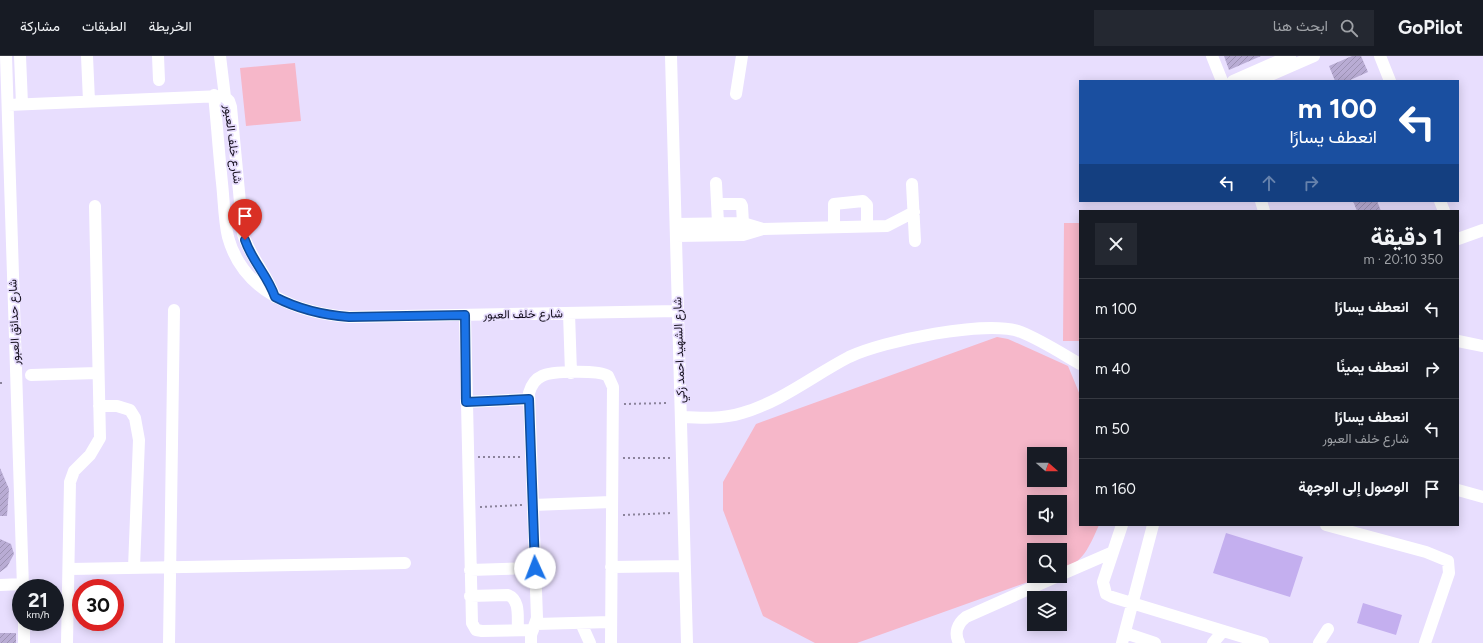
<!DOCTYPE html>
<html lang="ar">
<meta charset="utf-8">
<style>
:root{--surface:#171b24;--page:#242831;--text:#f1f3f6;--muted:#9ea1a6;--line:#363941}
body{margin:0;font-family:Figtree,Vazirmatn,sans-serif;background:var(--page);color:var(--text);direction:rtl;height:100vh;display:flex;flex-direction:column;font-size:15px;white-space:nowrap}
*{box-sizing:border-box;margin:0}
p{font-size:13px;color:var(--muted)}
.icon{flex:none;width:22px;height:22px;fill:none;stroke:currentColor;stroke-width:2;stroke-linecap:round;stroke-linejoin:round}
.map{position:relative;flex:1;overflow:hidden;direction:ltr}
.side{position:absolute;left:1079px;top:154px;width:380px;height:316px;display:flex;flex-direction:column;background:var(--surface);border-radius:0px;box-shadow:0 2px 10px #0003;direction:rtl}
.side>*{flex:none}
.guide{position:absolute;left:1079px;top:24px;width:380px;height:122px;border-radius:0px;box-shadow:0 2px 10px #0003;direction:rtl;background:#1a4fa0;color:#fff;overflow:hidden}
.needle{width:26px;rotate:110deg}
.fabs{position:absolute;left:1027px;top:391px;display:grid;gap:8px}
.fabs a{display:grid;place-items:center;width:40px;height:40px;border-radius:0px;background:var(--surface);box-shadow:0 2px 10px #0003;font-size:20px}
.speed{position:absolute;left:12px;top:523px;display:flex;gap:8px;font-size:20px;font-weight:700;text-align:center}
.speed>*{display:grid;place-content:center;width:52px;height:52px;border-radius:50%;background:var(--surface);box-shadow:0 2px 10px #0003;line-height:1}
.speed small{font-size:10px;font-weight:400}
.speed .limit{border:6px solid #d22;background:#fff;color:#111}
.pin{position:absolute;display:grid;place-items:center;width:34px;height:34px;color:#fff;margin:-41px -17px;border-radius:50% 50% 50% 0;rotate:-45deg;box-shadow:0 0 4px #0007}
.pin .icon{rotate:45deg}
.me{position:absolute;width:44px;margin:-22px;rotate:358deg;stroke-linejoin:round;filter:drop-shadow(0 0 3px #0008)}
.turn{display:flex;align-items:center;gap:14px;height:84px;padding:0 16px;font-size:18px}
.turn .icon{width:52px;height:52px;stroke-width:2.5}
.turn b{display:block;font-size:28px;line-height:34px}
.lanes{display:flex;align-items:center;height:38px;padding:0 16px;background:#0003;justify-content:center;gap:20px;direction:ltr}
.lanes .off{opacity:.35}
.round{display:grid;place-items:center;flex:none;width:42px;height:42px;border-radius:0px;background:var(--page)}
.headline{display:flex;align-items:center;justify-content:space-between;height:68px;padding:0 16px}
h1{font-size:24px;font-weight:700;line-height:30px}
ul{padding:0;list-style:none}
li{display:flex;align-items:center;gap:12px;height:60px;padding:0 16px;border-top:1px solid var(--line)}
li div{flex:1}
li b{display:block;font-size:15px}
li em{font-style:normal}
header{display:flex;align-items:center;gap:24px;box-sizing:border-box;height:56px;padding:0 20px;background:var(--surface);border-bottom:1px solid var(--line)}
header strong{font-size:19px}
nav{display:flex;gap:22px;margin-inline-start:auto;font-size:14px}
.search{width:280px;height:36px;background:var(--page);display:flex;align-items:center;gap:10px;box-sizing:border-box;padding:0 14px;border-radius:0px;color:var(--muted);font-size:15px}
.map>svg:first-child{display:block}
.green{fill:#f6b7c9;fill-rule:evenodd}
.water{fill:#c4afef}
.building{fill:url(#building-hatch)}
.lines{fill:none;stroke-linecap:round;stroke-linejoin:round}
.path{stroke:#8b839b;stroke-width:2;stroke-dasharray:2 3;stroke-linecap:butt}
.minor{stroke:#fff;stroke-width:12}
.route-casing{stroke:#114b97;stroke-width:10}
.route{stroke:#1a73e8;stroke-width:7}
.labels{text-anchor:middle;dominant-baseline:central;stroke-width:3.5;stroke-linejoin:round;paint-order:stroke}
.street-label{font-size:12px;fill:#130e1c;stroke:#e8defe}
</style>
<header>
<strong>GoPilot</strong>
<div class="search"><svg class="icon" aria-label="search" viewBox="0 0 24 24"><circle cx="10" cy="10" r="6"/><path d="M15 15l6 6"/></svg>ابحث هنا</div>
<nav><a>الخريطة</a><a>الطبقات</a><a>مشاركة</a></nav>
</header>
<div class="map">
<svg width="1483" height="587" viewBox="0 0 1483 587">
<defs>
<pattern id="building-hatch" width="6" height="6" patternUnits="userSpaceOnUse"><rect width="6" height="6" fill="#b9acd4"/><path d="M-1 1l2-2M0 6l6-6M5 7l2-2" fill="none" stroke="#9e93b5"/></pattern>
</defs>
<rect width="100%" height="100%" fill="#e8defe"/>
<!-- green -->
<path class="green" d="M295 7 301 65 246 70 240 12Z
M1064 167H1080V285H1063Z
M997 281 1008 283 1068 310 1080 339V469H1099C1089 491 1084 506 1060 515V494H1034V520H1045L857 587H815L763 560 723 454V426L756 368ZM1034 398H1060V424H1034ZM1034 446H1060V472H1034Z"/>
<!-- water -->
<path class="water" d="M1226 477 1303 501 1290 541 1213 517Z
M1363 547 1402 559 1396 579 1357 567Z"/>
<!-- building -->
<path class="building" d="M1224 0H1261L1229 14Z
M1352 0H1361L1368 16 1348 25H1335L1329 10Z
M1353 145H1377L1381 155H1357Z
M0 412 9 433 7 460H0Z
M0 483 11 488 14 498 7 511 0 516Z
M0 577H16V587H0Z"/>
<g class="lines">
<!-- path -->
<path class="path" d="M0 327H5
M624 348 669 347
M478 401H520
M623 402H671
M480 451 522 449
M623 459 672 457"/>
<!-- minor -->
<path class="minor" d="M6 0 23 532
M20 0 22 48
M87 0 89 45
M158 0 159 24
M220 0 225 41 229 45 231 51 243 178C250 201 267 218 275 241
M671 0 687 587
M1212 0 1222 25
M1380 0 1390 25
M1233 25 1290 0
M1257 25 1314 0
M736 38 742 0
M214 39C217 69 219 98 222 127 224 145 224 164 228 181 243 236 297 257 349 261L678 255
M8 49 222 40
M716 127 718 167
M912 128 915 185
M1261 145 1264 155
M1440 145 1444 155
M717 148H741L742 150 743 167
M676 168 743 167 763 173
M834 171V148L863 145 867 149V170
M676 180 743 179 763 173 887 170 914 156
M1458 183 1483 174
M569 257 571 317
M465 259 472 567 476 574 482 575 533 574
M1458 285 1483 290
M31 319 97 317
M466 346 529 343
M99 350H117L130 354 135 362 139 384 134 512
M682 361C702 362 722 363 742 357 781 346 814 319 849 301 882 285 988 263 1021 276 1041 284 1061 297 1080 308
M1458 434 1483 441
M533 449 611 446
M1122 469 1103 526 1106 538 1112 541 1263 587
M1326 469 1426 496 1448 505 1449 517 1425 587
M611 511 685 510
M70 513 405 507
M470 514 535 512
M1060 519 1113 496
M0 529 23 528
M470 540 508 539C521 544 517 563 518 574
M24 566V587
M581 567 590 587
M536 568 610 566
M1125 577 1155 587
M67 587 70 426 74 415 90 399 100 382 95 150
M169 587 174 254
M531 587V579L537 562 529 337C531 330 535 323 542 320 551 315 599 314 608 320L613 331 611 587
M959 587C954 577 957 568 966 561L1058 520
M1122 587 1153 469
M1213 587 1223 575
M1319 587 1328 573"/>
</g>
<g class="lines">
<defs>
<path id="route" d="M245 184C252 205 268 220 275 241 298 253 323 259 349 261L465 259 466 346 529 343 535 512"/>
</defs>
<!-- route casing -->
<use href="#route" class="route-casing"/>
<!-- route -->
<use href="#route" class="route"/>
</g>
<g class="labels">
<!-- street labels -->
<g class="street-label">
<text transform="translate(233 88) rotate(83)">شارع خلف العبور</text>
<text transform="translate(523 258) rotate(-1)">شارع خلف العبور</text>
<text transform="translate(14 266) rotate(-92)">شارع حدائق العبور</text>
<text transform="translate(679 294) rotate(-92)">شارع الشهيد احمد زكي</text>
</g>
</g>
</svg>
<div class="fabs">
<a><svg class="needle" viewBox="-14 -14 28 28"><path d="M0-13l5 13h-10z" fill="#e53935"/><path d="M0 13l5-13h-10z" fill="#9ea1a6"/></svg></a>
<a><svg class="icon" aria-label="sound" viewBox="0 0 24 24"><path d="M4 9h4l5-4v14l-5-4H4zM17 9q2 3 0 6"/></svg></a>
<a><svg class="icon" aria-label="search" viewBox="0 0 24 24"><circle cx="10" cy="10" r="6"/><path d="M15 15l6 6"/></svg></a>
<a><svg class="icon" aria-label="layers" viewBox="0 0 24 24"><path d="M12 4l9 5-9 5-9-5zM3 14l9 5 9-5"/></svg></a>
</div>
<div class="speed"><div>21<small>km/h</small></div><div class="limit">30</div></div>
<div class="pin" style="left:245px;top:184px;background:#d93025"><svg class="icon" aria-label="arrive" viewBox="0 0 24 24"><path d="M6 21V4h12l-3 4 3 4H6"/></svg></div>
<svg class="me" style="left:535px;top:512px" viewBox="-20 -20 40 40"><circle r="19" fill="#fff"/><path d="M0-13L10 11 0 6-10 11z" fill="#1a73e8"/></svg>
<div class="guide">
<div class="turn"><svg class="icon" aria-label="left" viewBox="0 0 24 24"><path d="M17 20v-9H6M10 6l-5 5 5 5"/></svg><div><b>100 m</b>انعطف يسارًا</div></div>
<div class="lanes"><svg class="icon" aria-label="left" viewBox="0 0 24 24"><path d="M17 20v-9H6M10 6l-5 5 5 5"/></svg><svg class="icon off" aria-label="ahead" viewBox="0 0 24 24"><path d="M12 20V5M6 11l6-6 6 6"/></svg><svg class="icon off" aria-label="right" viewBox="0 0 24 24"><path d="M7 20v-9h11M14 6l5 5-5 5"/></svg></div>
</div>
<section class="side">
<div class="headline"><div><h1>1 دقيقة</h1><p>350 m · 20:10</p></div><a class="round"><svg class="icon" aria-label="close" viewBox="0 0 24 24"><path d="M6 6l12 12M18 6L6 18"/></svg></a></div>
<ul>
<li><svg class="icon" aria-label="left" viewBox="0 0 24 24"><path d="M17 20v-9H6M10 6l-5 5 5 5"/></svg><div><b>انعطف يسارًا</b></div><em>100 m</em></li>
<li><svg class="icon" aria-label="right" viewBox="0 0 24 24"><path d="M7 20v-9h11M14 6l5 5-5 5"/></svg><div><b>انعطف يمينًا</b></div><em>40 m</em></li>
<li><svg class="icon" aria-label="left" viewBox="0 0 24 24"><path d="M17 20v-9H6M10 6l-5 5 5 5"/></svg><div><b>انعطف يسارًا</b><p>شارع خلف العبور</p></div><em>50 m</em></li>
<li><svg class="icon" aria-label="arrive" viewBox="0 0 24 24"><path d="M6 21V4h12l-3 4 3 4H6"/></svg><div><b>الوصول إلى الوجهة</b></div><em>160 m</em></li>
</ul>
</section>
</div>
